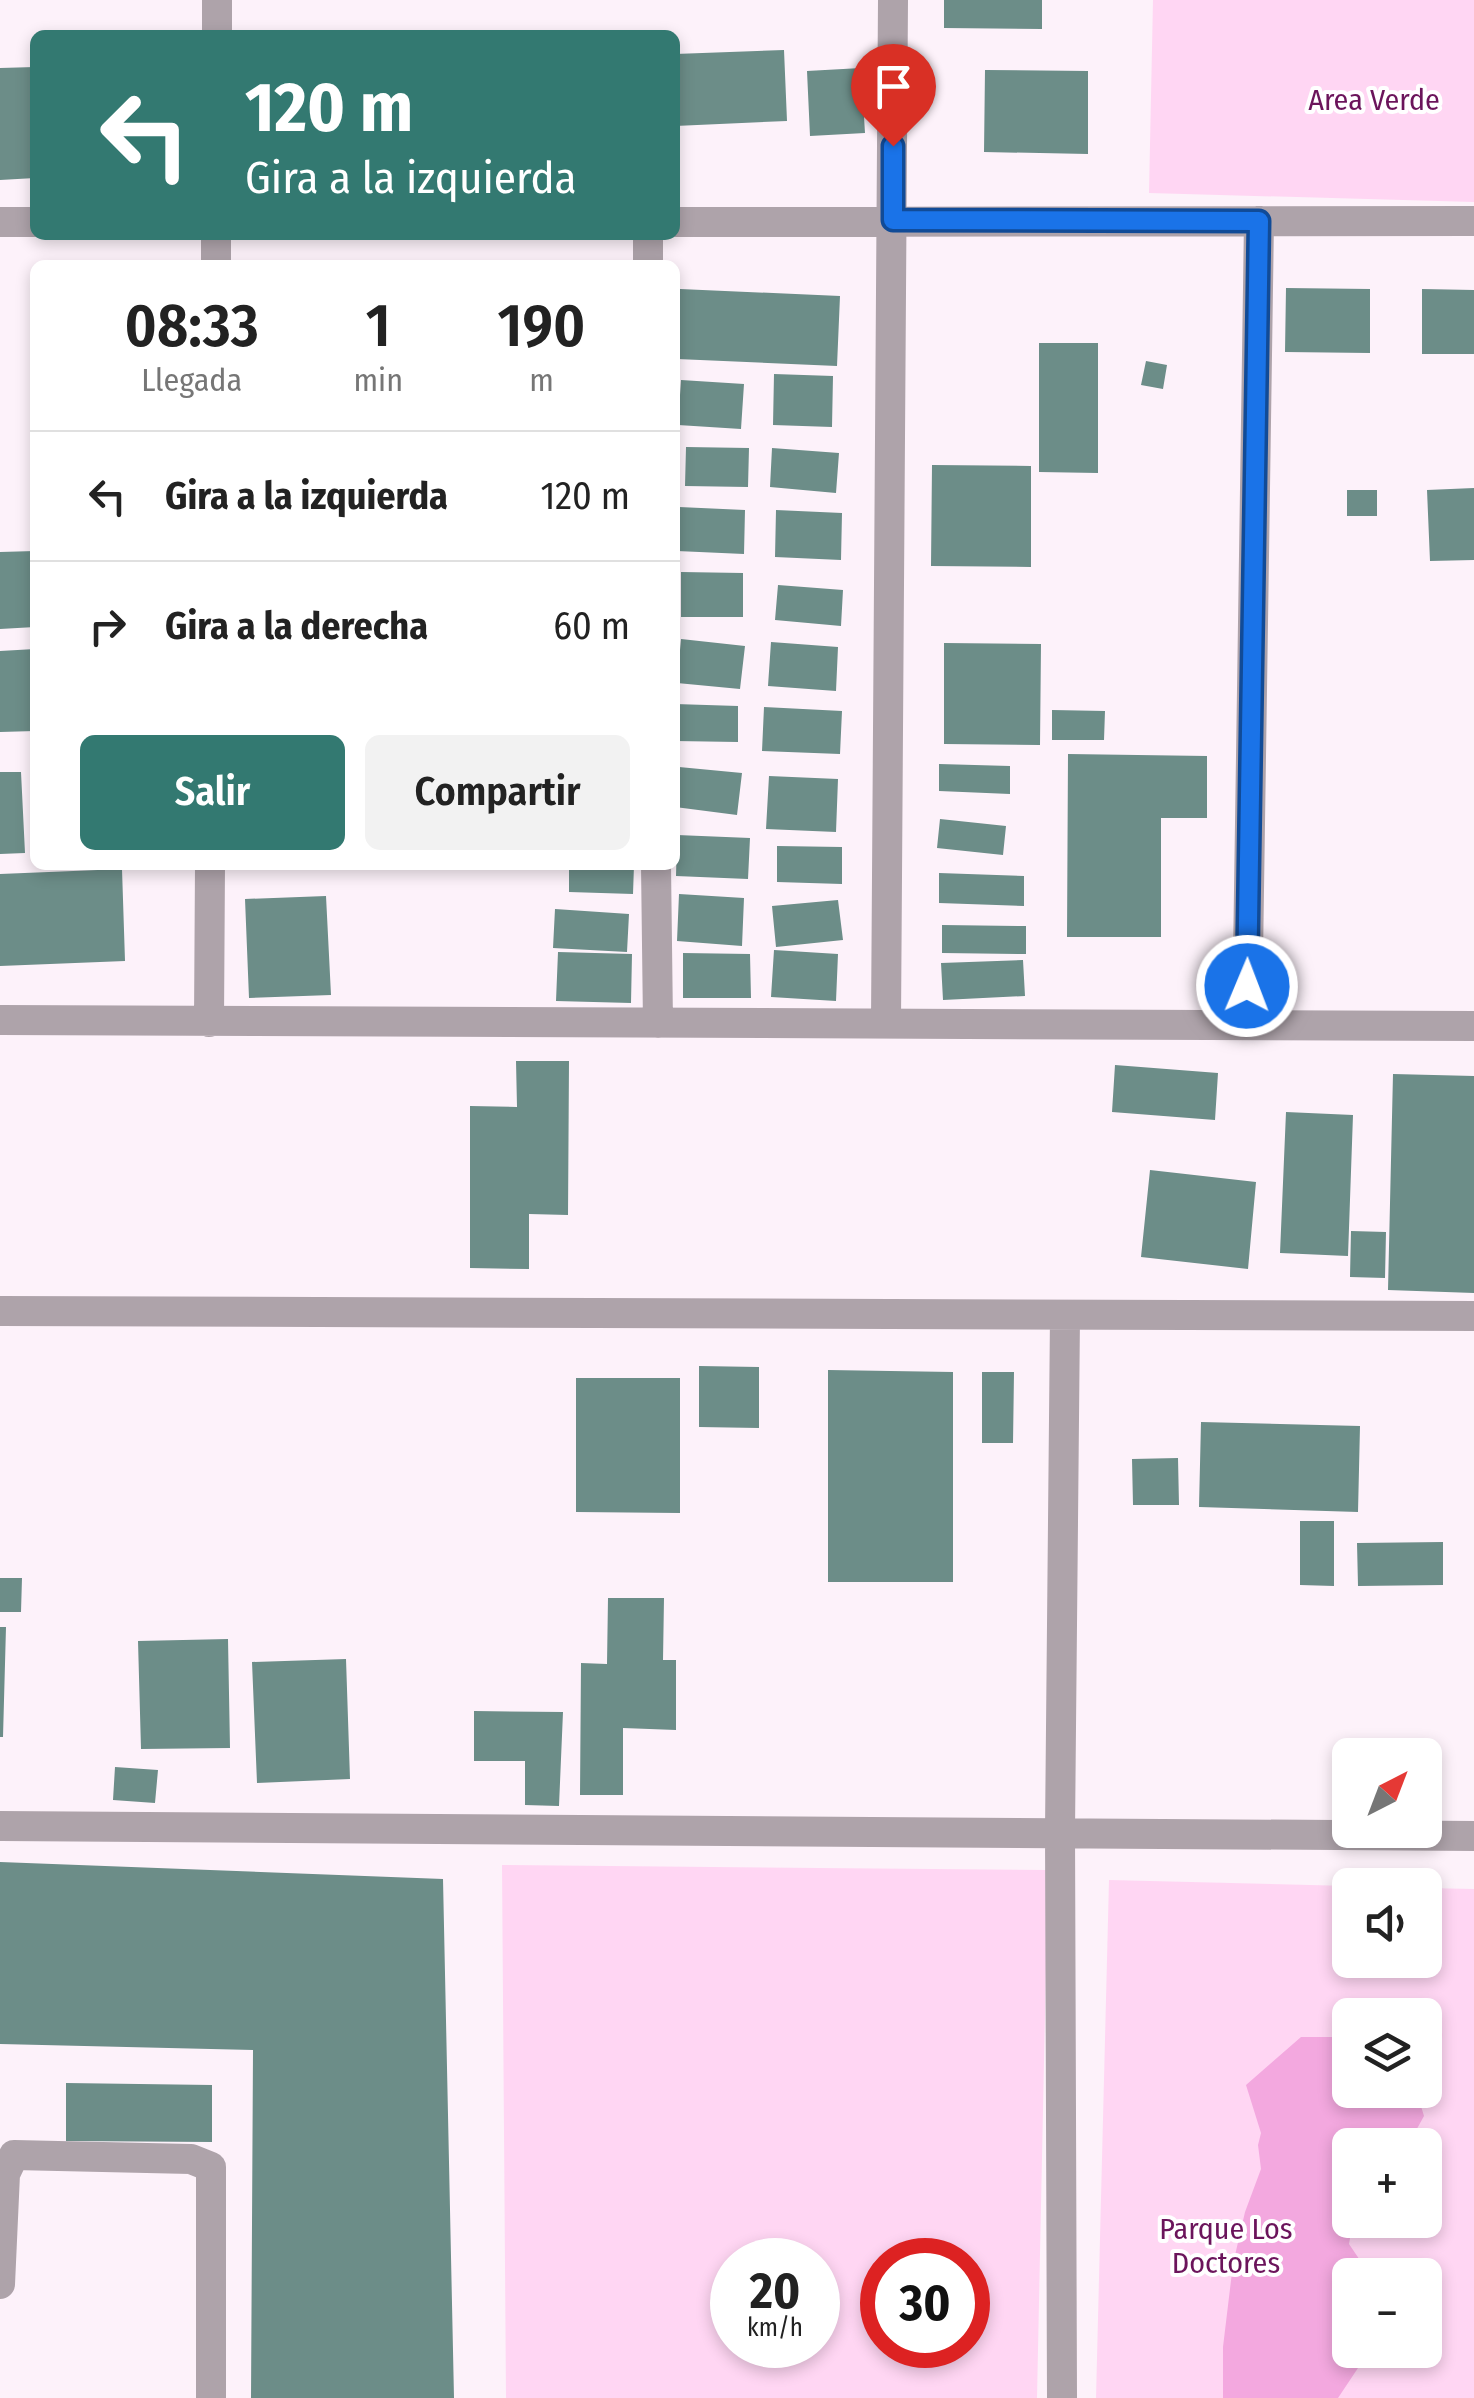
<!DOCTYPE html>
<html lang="es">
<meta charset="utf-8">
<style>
:root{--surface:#fff;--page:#f2f2f2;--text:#222;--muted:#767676;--line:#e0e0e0;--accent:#337971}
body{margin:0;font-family:"Fira Sans Condensed",sans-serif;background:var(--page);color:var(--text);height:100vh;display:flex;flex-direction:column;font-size:38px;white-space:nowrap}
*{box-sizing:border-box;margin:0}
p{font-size:32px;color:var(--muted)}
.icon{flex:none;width:55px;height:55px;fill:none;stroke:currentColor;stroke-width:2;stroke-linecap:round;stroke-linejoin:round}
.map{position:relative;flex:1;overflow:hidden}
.side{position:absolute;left:30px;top:260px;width:650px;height:610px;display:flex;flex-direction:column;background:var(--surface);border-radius:15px;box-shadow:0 5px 15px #0003}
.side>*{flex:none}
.banner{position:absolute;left:30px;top:30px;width:650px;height:210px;border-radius:15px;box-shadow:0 5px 15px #0003;background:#337971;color:#fff;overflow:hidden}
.needle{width:65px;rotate:42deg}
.tools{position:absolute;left:1332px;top:1738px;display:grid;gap:20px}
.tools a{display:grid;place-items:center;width:110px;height:110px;border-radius:15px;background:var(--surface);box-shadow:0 5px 15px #0003;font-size:50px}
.speed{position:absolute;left:710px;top:2238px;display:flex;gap:20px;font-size:50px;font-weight:700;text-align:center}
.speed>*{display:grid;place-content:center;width:130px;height:130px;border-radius:50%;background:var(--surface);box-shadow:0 5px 15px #0003;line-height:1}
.speed small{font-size:25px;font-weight:400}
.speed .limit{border:15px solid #d22;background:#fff;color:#111}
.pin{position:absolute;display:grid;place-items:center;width:85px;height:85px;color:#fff;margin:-102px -42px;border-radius:50% 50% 50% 0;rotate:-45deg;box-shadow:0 0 10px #0007}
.pin .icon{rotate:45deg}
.me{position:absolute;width:110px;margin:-55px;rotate:1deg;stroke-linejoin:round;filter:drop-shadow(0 0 8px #0008)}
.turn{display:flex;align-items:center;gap:35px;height:210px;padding:0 50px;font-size:45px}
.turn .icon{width:130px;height:130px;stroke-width:2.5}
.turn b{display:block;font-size:70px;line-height:85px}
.eta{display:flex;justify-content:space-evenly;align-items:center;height:170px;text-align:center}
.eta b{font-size:60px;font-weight:600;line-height:70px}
.action{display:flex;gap:20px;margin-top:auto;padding:20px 50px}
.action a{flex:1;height:115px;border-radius:15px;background:var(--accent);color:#fff;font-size:40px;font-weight:600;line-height:115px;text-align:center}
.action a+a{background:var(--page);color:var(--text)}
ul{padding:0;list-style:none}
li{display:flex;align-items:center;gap:30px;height:130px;padding:0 50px;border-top:2px solid var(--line)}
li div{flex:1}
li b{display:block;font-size:38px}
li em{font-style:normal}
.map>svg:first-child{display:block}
.green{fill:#ffd6f3;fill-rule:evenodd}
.water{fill:#f3a8df}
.building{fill:#6c8d88}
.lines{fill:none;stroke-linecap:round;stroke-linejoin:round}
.minor{stroke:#aea3aa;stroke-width:30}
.route-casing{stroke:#114b97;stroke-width:25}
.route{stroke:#1a73e8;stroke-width:18}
.labels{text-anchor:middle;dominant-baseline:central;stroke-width:8;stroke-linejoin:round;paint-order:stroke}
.park-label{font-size:30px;fill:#6b145b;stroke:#fff}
</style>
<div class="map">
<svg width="1474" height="2398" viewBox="0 0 1474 2398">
<rect width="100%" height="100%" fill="#fdf2fa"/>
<!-- green -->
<path class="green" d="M1153 0H1474V202L1149 193Z
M502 1865 1048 1870 1037 2398H506ZM732 2260H818V2345H732ZM882 2260H968V2345H882Z
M1109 1880 1350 1886V1960H1425V1888L1474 1889V2398H1096ZM1350 2015H1425V2090H1350ZM1350 2145H1425V2220H1350ZM1350 2275H1425V2350H1350Z"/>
<!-- water -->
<path class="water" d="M1402 1999 1429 2004 1440 2013C1444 2041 1444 2055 1425 2077V2015H1364L1383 2002Z
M1350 2025V2090H1416L1424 2116 1408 2145H1350V2220H1353L1349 2244 1370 2275H1350V2350H1362V2362L1338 2398H1223V2347L1233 2264 1245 2212 1261 2169 1258 2145 1261 2133 1246 2085 1301 2037H1337Z"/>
<!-- building -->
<path class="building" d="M944 0H1042V29L944 28Z
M784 50 787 121 675 126V54Z
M35 67V178L0 180V68Z
M861 68 865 133 810 136 807 71Z
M985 70 1088 71V154L984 152Z
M1286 288 1370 289V353L1285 352Z
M680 289 840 296 837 366 677 359Z
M1422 289 1474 290V354H1422Z
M1039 343H1098V473L1039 472Z
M1146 361 1167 365 1163 389 1141 385Z
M774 374 833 376 832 427 773 425Z
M681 380 744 384 741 429 678 425Z
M686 447 749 448 748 487 685 486Z
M772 448 839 453 836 493 770 487Z
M932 465 1031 466V567L931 566Z
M1474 488V560L1430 561 1427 490Z
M1347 490H1377V516H1347Z
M679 507 745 510 744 554 677 551Z
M776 510 842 513 841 560 775 557Z
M35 551V627L0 629V552Z
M681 572 743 573V617H681Z
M778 585 843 590 841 626 775 620Z
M681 639 745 646 740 689 677 683Z
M771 642 838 647 836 691 768 686Z
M944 643 1041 644 1040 745 944 744Z
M35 649V731L0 732V651Z
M675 704 738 706V742L675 741Z
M764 707 842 711 840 754 762 751Z
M1052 710 1105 711 1104 740H1052Z
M1068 754 1207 756V818H1161V937H1067Z
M939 764 1010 766V794L939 791Z
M679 767 742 773 737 815 675 807Z
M0 772H21L25 853 0 854Z
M769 776 838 779 836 832 766 829Z
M940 819 1006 826 1003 855 937 848Z
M677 835 750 838 748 879 676 876Z
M777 846 842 847V884L777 882Z
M569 865H634L633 894 569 892Z
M122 869 125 961 0 966V874Z
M939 873 1024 876V906L939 903Z
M679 894 744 898 742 946 677 941Z
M326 896 331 995 249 998 245 899Z
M838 900 843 940 776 947 772 906Z
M555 909 629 914 627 952 553 948Z
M942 925 1026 926V954L942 953Z
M774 950 838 954 836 1001 771 997Z
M558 952 632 954 631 1003 556 1001Z
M683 953 750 954 751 998H683Z
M1023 960 1025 996 943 1000 941 963Z
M516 1061H569L568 1215 529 1214V1269L470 1268V1106L517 1107Z
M1115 1065 1218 1073 1215 1120 1112 1112Z
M1393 1074 1474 1076V1293L1388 1290Z
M1286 1112 1353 1115 1348 1256 1280 1253Z
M1150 1170 1256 1182 1248 1269 1141 1257Z
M1351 1231 1386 1232 1385 1278 1350 1277Z
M699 1366 759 1367V1428L699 1427Z
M828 1370 953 1372V1582H828Z
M982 1372H1014L1013 1443H982Z
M576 1378H680V1513L576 1512Z
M1201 1422 1360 1426 1358 1512 1199 1507Z
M1178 1458 1179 1505H1133L1132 1459Z
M1300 1521H1334V1586L1300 1585Z
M1443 1542V1585L1358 1586 1357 1543Z
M0 1578H22L21 1612H0Z
M608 1598H664L663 1660H676V1730L623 1728V1795H580L581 1663 607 1664Z
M0 1627H6L3 1737H0Z
M228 1639 230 1748 141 1749 138 1641Z
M346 1659 350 1779 257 1783 252 1662Z
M474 1711 563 1712 559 1806 525 1805V1761H474Z
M115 1767 158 1770 155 1803 113 1800Z
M0 1862 443 1879 454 2398H251L253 2050 0 2044Z
M66 2083 212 2085V2142L66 2141Z"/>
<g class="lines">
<!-- minor -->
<path class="minor" d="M217 35V0
M0 222H35
M675 222 1474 221
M648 235V265
M216 265V235
M656 865 658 1023
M0 1020 1474 1026
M209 1022 210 865
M886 1023 893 0
M1247 1024 1259 221
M0 1311 1474 1316
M0 1826 1474 1836
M0 2284 5 2174 14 2155 191 2159 211 2167V2398
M1062 2398 1060 1831 1065 1316"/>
</g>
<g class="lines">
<defs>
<path id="route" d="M893 146V220L1259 221 1247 986"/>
</defs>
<!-- route casing -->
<use href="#route" class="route-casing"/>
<!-- route -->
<use href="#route" class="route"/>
</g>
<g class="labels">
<!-- park labels -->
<g class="park-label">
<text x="1374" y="100">Area Verde</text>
<text x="1226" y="2229">Parque Los<tspan x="1226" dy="34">Doctores</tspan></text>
</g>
</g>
</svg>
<div class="tools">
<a><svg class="needle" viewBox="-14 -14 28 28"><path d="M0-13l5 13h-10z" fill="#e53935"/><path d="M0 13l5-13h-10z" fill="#767676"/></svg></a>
<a><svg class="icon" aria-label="sound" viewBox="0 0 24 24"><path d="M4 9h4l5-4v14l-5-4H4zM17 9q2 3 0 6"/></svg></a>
<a><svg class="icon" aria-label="layers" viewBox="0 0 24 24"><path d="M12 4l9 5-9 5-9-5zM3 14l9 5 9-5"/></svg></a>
<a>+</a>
<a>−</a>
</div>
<div class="speed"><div>20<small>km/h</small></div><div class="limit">30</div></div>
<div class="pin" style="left:893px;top:146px;background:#d93025"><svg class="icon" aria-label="arrive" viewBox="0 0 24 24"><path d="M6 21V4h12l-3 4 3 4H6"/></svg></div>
<svg class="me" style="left:1247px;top:986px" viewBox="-20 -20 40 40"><circle r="17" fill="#1a73e8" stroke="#fff" stroke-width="3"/><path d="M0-11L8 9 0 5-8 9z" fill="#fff"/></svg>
<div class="banner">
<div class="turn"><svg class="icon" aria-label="left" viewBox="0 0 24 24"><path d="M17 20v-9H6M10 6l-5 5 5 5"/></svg><div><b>120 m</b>Gira a la izquierda</div></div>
</div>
<section class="side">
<div class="eta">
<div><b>08:33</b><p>Llegada</p></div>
<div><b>1</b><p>min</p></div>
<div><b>190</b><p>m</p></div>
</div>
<ul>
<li><svg class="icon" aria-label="left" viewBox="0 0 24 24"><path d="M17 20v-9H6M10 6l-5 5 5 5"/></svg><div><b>Gira a la izquierda</b></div><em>120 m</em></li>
<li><svg class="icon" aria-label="right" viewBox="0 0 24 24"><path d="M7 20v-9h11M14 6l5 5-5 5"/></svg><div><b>Gira a la derecha</b></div><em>60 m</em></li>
</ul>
<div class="action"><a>Salir</a><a>Compartir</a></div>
</section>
</div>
